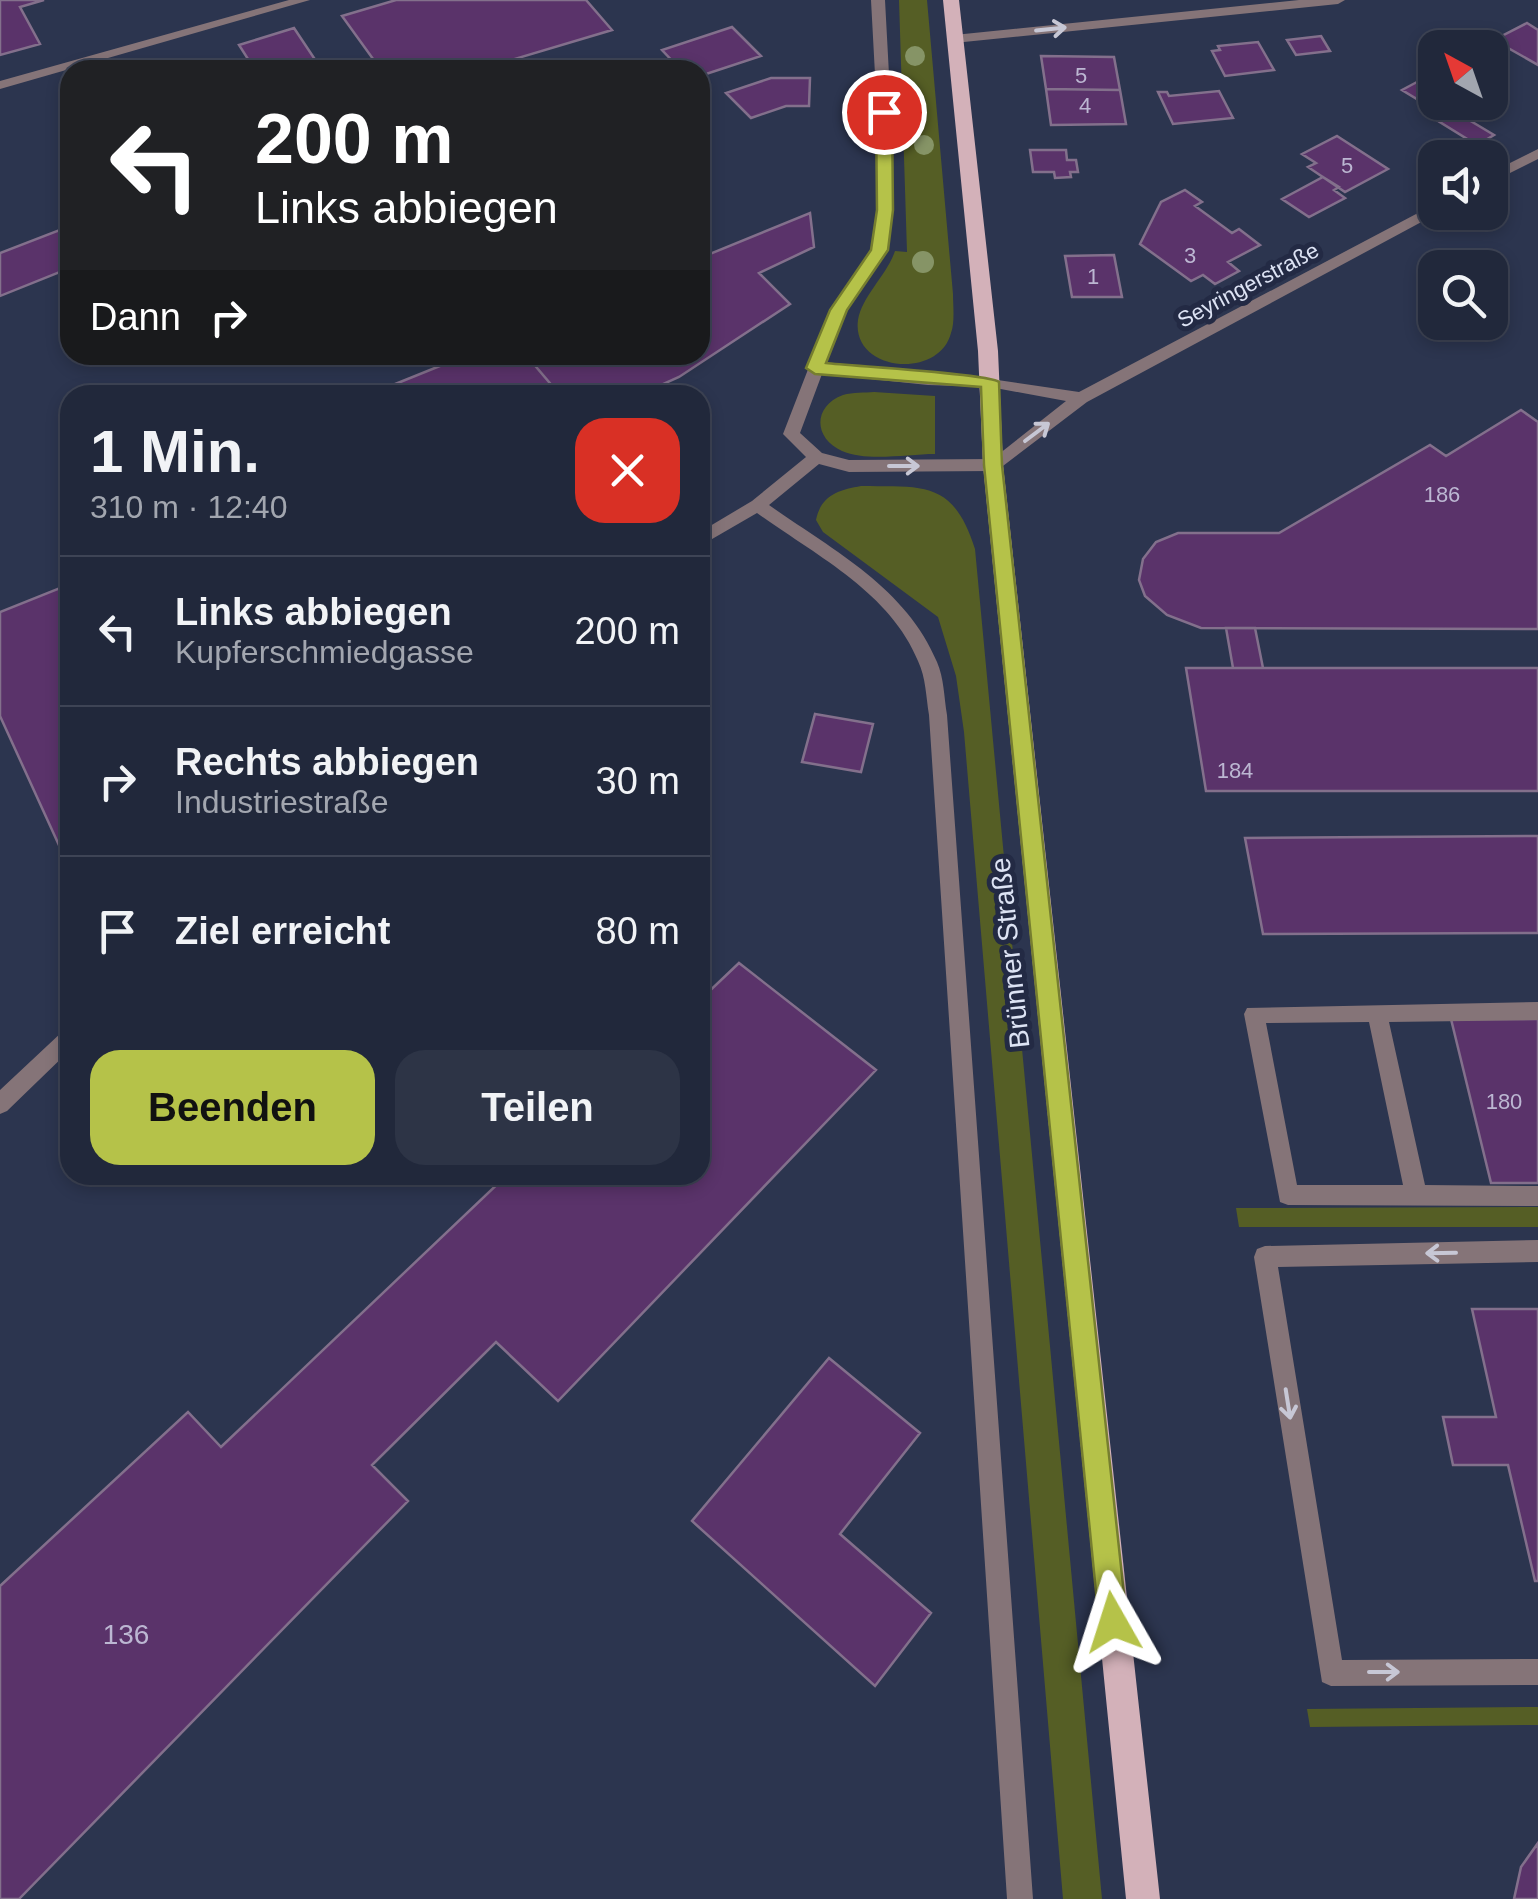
<!DOCTYPE html>
<html lang="de">
<meta charset="utf-8">
<style>
:root{--surface:#21283b;--page:#2d3446;--text:#f1f3f6;--muted:#a2a6af;--line:#3e4455;--accent:#b5c249}
body{margin:0;font-family:Helvetica,sans-serif;background:var(--page);color:var(--text);height:100vh;display:flex;flex-direction:column;font-size:38px;white-space:nowrap}
*{box-sizing:border-box;margin:0}
p{font-size:32px;color:var(--muted)}
.icon{flex:none;width:55px;height:55px;fill:none;stroke:currentColor;stroke-width:2;stroke-linecap:round;stroke-linejoin:round}
.map{position:relative;flex:1;overflow:hidden}
.drawer{position:absolute;left:60px;top:385px;width:650px;height:800px;display:flex;flex-direction:column;background:var(--surface);border-radius:30px;box-shadow:0 5px 15px #0003,0 0 0 2px var(--line)}
.drawer>*{flex:none}
.top-card{position:absolute;left:60px;top:60px;width:650px;height:305px;border-radius:30px;box-shadow:0 5px 15px #0003,0 0 0 2px var(--line);background:#202124;color:#fff;overflow:hidden}
.needle{width:65px;rotate:320deg}
.tools{position:absolute;left:1418px;top:30px;display:grid;gap:20px}
.tools a{display:grid;place-items:center;width:90px;height:90px;border-radius:20px;background:var(--surface);box-shadow:0 5px 15px #0003,0 0 0 2px var(--line);font-size:50px}
.pin{position:absolute;display:grid;place-items:center;width:85px;height:85px;color:#fff;margin:-42px;border:5px solid #fff;border-radius:50%;box-shadow:0 2px 10px #0007}
.me{position:absolute;width:110px;margin:-55px;rotate:354deg;stroke-linejoin:round;filter:drop-shadow(0 0 8px #0008)}
.turn{display:flex;align-items:center;gap:35px;height:210px;padding:0 30px;font-size:45px}
.turn .icon{width:130px;height:130px;stroke-width:2.5}
.turn b{display:block;font-size:70px;line-height:85px}
.then{display:flex;align-items:center;height:95px;padding:0 30px;background:#0003;gap:20px;font-size:38px}
.round{display:grid;place-items:center;flex:none;width:105px;height:105px;border-radius:30px;background:var(--page)}
.summary{display:flex;align-items:center;justify-content:space-between;height:170px;padding:0 30px}
h1{font-size:60px;font-weight:700;line-height:75px}
.action{display:flex;gap:20px;margin-top:auto;padding:20px 30px}
.action a{flex:1;height:115px;border-radius:30px;background:var(--accent);color:#111;font-size:40px;font-weight:700;line-height:115px;text-align:center}
.action a+a{background:var(--page);color:var(--text)}
ul{padding:0;list-style:none}
li{display:flex;align-items:center;gap:30px;height:150px;padding:0 30px;border-top:2px solid var(--line)}
li div{flex:1}
li b{display:block;font-size:38px}
li em{font-style:normal}
.map>svg:first-child{display:block}
.green{fill:#555e25}
.building{fill:#5a336a;stroke:#83708c;stroke-width:2.5}
.lines{fill:none;stroke-linecap:round;stroke-linejoin:round}
.service{fill:#857478;fill-rule:evenodd}
.minor{fill:#857478;fill-rule:evenodd}
.tertiary{fill:#857478;fill-rule:evenodd}
.primary{fill:#d3b1b9;fill-rule:evenodd}
.tree{fill:#869466}
.oneway{stroke:#c7c7d5}
.route{fill:#b5c249;stroke:#767e2f;stroke-width:2.5}
.labels{text-anchor:middle;dominant-baseline:central;stroke-width:10;stroke-linejoin:round;paint-order:stroke}
.number-label{font-size:22px;fill:#bcb7d2}
.far-street-label{font-size:22px;fill:#dde3f4;stroke:#232a44}
.street-label{font-size:28px;fill:#dde3f4;stroke:#232a44}
.near-number-label{font-size:28px;fill:#bcb7d2}
</style>
<div class="map">
<svg width="1538" height="1899" viewBox="0 0 1538 1899">
<rect width="100%" height="100%" fill="#2c354f"/>
<!-- green -->
<path class="green" d="M899 0H927L953 294C953 306 955 322 951 333 939 380 851 372 858 320 862 296 887 275 895 251L907 252Z
M874 392 935 396V454C908 454 867 462 842 451 813 438 813 406 843 395 853 392 865 393 874 392Z
M861 486C924 487 953 480 975 549L1102 1899H1063L964 732 956 676 938 617 823 532 816 520C821 495 839 490 861 486Z
M1538 1207V1227H1239L1236 1208Z
M1538 1707V1725L1310 1727 1307 1709Z"/>
<!-- building -->
<path class="building" d="M0 0H44L20 7 40 44 0 55Z
M396 0H586L612 30 478 70H381L342 16Z
M1527 23 1538 30V65L1494 40Z
M732 27 761 56 700 76V70H681L662 50Z
M294 28 322 70H255L239 45Z
M1321 36 1330 51 1296 55 1287 40Z
M1258 42 1274 70 1225 76 1212 51 1220 50 1218 46Z
M1041 56 1114 57 1120 90 1046 89Z
M1434 73 1435 102H1459L1449 108 1494 135 1477 145 1435 119 1443 115 1402 90Z
M771 78H810L809 106H786L751 118 726 93Z
M1046 89 1120 90 1126 124 1051 125Z
M1219 91 1233 118 1173 124 1158 92H1167L1169 96Z
M1337 136 1388 169 1345 192 1308 167 1316 163 1302 154Z
M1030 150H1066L1067 160H1076L1078 172H1070L1071 177 1055 178 1054 172H1033Z
M1323 177 1339 187 1334 190 1345 198 1309 217 1282 199Z
M1185 190 1202 202 1195 206 1232 233 1239 229 1260 245 1228 262 1239 271 1215 284 1203 275 1191 281 1140 244 1161 202Z
M810 213 814 247 759 273 790 304 679 377 639 395H560L526 355H700V258Z
M70 226V268L0 296V253Z
M1114 255 1122 297H1072L1065 256Z
M467 355H526L560 395H368Z
M1521 410 1538 422V629L1201 628 1167 615 1145 596 1139 580 1143 559 1156 542 1178 533H1279L1430 445 1446 456Z
M70 584V852L63 854 0 716V612Z
M1226 628H1255L1263 668H1233Z
M1186 668H1538V791H1206Z
M815 714 873 724 861 772 802 762Z
M1538 836V933L1263 934 1245 838Z
M739 963 876 1070 558 1401 496 1342 372 1465 408 1501 19 1899H0V1586L188 1412 221 1447 507 1175H700V1000Z
M1451 1019H1538V1183H1491Z
M1472 1309H1538V1581H1535L1508 1465H1453L1443 1417H1496Z
M829 1358 920 1433 840 1534 931 1613 875 1686 692 1521Z
M1538 1843V1899H1514L1521 1867Z"/>
<g class="lines">
<!-- service -->
<path class="service" d="M1538 1002V1020L1389 1022 1425 1185 1538 1186V1206L1288 1205 1280 1202 1244 1014 1247 1008ZM1369 1022 1403 1185H1297L1266 1023Z
M1538 1240V1262L1278 1267 1342 1660 1538 1659V1685L1331 1686 1322 1682 1254 1257 1257 1249 1265 1246Z"/>
<!-- minor -->
<path class="minor" d="M289 0H310L0 89V81Z
M871 0H885L893 149 892 210 886 250 847 310 826 364 928 375 990 377 998 382 990 387 928 385 822 374 800 433 822 453 849 460 993 459 1001 465 993 471 849 472 819 464 769 505C831 549 906 587 937 662 944 678 944 697 947 715L1033 1899H1007L929 715C926 697 926 678 918 661 890 592 815 555 757 513L700 546V532L752 501 806 457 783 434 831 310 872 250 878 210 879 149Z
M1299 0H1345L1338 4 954 43 947 39 954 35Z
M70 1028V1050L7 1111 0 1114V1090L63 1031Z"/>
<!-- tertiary -->
<path class="tertiary" d="M1538 149V159L1490 183V173Z
M1435 204V212H1440L1087 402 999 469 993 471 985 465 1066 401 990 387 984 386V378L1079 392Z"/>
<!-- primary -->
<path class="primary" d="M943 0H959L998 351 1003 465 1160 1899H1126L983 465 978 351Z"/>
</g>
<!-- trees -->
<g class="tree">
<circle cx="915" cy="56" r="10"/>
<circle cx="924" cy="145" r="10"/>
<circle cx="923" cy="262" r="11"/>
</g>
<!-- one-way arrows -->
<defs><path id="oneway-shaft" d="M-6 0H5M1.5-3L5.5 0L1.5 3" fill="none" stroke-width="1.6" stroke-linecap="round" stroke-linejoin="round" transform="scale(2.5)"/></defs>
<g class="oneway">
<use href="#oneway-shaft" transform="translate(1051 29) rotate(-6)"/>
<use href="#oneway-shaft" transform="translate(1037 432) rotate(-37)"/>
<use href="#oneway-shaft" transform="translate(904 466)"/>
<use href="#oneway-shaft" transform="translate(1441 1253) rotate(179)"/>
<use href="#oneway-shaft" transform="translate(1288 1404) rotate(81)"/>
<use href="#oneway-shaft" transform="translate(1384 1672)"/>
</g>
<!-- route -->
<path class="route" d="M884 107 892 112 893 210 888 250 847 310 826 363C851 366 991 374 999 382L1002 465 1127 1622 1123 1632 1113 1636 1103 1632 1099 1622 984 465 981 387 815 374 806 368 830 310 871 250 877 210 876 112Z"/>
<g class="labels">
<!-- number labels -->
<g class="number-label">
<text x="1081" y="75">5</text>
<text x="1085" y="105">4</text>
<text x="1347" y="165">5</text>
<text x="1190" y="255">3</text>
<text x="1093" y="276">1</text>
<text x="1442" y="494">186</text>
<text x="1235" y="770">184</text>
<text x="1504" y="1101">180</text>
</g>
<!-- far-street labels -->
<g class="far-street-label">
<text transform="translate(1248 285) rotate(-28)">Seyringerstraße</text>
</g>
<!-- street labels -->
<g class="street-label">
<text transform="translate(1010 953) rotate(-96)">Brünner Straße</text>
</g>
<!-- near-number labels -->
<g class="near-number-label">
<text x="126" y="1634">136</text>
</g>
</g>
</svg>
<div class="tools">
<a><svg class="needle" viewBox="-14 -14 28 28"><path d="M0-13l5 13h-10z" fill="#e53935"/><path d="M0 13l5-13h-10z" fill="#a2a6af"/></svg></a>
<a><svg class="icon" aria-label="sound" viewBox="0 0 24 24"><path d="M4 9h4l5-4v14l-5-4H4zM17 9q2 3 0 6"/></svg></a>
<a><svg class="icon" aria-label="search" viewBox="0 0 24 24"><circle cx="10" cy="10" r="6"/><path d="M15 15l6 6"/></svg></a>
</div>
<div class="pin" style="left:884px;top:112px;background:#d93025"><svg class="icon" aria-label="arrive" viewBox="0 0 24 24"><path d="M6 21V4h12l-3 4 3 4H6"/></svg></div>
<svg class="me" style="left:1113px;top:1622px" viewBox="-20 -20 40 40"><path d="M0-17L14 15 0 8-14 15z" fill="#b5c249" stroke="#fff" stroke-width="4"/></svg>
<div class="top-card">
<div class="turn"><svg class="icon" aria-label="left" viewBox="0 0 24 24"><path d="M17 20v-9H6M10 6l-5 5 5 5"/></svg><div><b>200 m</b>Links abbiegen</div></div>
<div class="then">Dann<svg class="icon" aria-label="right" viewBox="0 0 24 24"><path d="M7 20v-9h11M14 6l5 5-5 5"/></svg></div>
</div>
<section class="drawer">
<div class="summary"><div><h1>1 Min.</h1><p>310 m · 12:40</p></div><a class="round" style="background:#d93025;color:#fff"><svg class="icon" aria-label="close" viewBox="0 0 24 24"><path d="M6 6l12 12M18 6L6 18"/></svg></a></div>
<ul>
<li><svg class="icon" aria-label="left" viewBox="0 0 24 24"><path d="M17 20v-9H6M10 6l-5 5 5 5"/></svg><div><b>Links abbiegen</b><p>Kupferschmiedgasse</p></div><em>200 m</em></li>
<li><svg class="icon" aria-label="right" viewBox="0 0 24 24"><path d="M7 20v-9h11M14 6l5 5-5 5"/></svg><div><b>Rechts abbiegen</b><p>Industriestraße</p></div><em>30 m</em></li>
<li><svg class="icon" aria-label="arrive" viewBox="0 0 24 24"><path d="M6 21V4h12l-3 4 3 4H6"/></svg><div><b>Ziel erreicht</b></div><em>80 m</em></li>
</ul>
<div class="action"><a>Beenden</a><a>Teilen</a></div>
</section>
</div>
